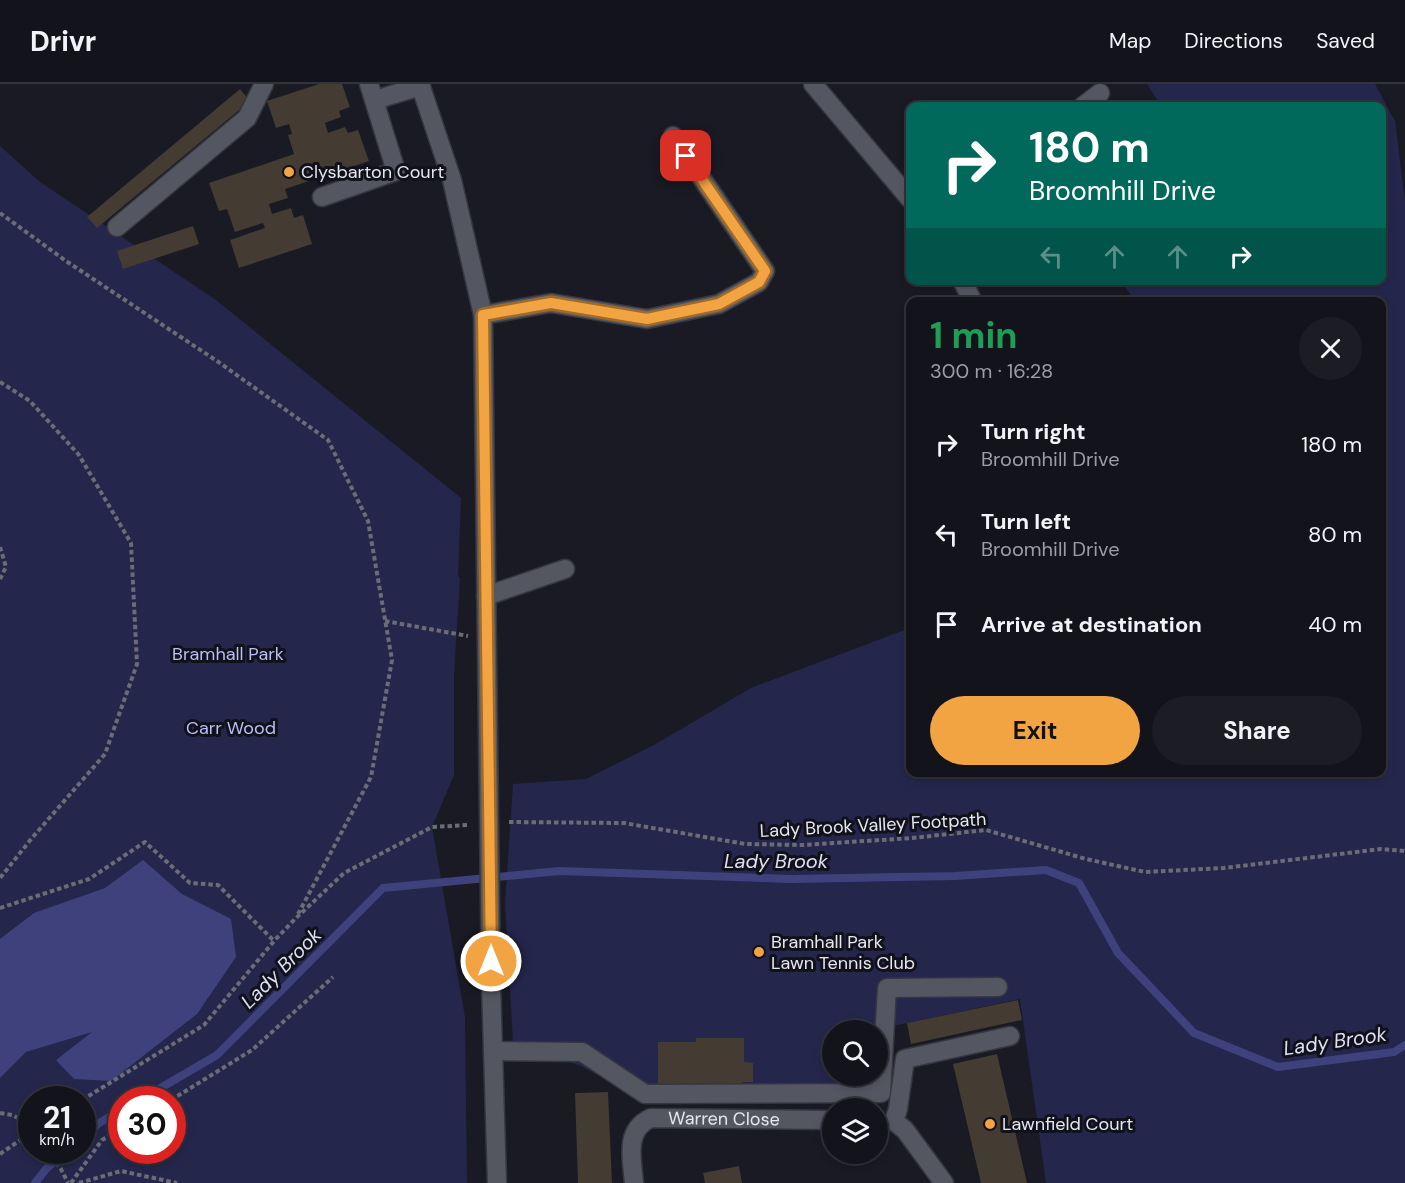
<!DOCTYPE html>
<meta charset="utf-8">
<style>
:root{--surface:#13141b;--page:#1c1d24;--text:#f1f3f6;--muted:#9d9ea3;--line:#32333a;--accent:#f3a442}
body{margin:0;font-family:"DM Sans",sans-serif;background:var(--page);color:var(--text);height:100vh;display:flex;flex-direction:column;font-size:22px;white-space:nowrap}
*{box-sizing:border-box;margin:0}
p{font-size:20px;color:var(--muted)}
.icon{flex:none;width:33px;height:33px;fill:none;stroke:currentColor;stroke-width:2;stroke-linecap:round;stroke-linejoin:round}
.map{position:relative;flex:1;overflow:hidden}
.panel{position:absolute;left:906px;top:213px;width:480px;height:480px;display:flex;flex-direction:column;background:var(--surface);border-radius:12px;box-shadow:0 3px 9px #0003,0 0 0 2px var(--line)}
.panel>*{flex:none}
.top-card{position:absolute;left:906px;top:18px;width:480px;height:183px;border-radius:12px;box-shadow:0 3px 9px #0003,0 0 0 2px var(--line);background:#00695c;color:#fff;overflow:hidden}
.tools{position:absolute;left:822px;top:936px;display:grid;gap:12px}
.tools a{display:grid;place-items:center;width:66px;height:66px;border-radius:50%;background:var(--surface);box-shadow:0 3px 9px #0003,0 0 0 2px var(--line);font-size:30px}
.speed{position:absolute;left:18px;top:1002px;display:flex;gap:12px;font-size:30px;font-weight:700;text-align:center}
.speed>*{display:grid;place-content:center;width:78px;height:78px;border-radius:50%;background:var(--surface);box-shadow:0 3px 9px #0003,0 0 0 2px var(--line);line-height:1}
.speed small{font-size:15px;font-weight:400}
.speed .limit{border:9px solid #d22;background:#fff;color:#111}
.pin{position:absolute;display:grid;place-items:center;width:51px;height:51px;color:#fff;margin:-26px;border-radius:12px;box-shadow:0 3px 9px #0006}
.me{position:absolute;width:66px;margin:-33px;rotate:0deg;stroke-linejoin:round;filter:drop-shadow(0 0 4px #0008)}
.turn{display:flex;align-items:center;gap:21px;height:126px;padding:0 24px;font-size:27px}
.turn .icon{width:78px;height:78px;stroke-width:2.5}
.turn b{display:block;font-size:42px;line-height:51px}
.lanes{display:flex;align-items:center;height:57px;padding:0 24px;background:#0003;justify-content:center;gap:30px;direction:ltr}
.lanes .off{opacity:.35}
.round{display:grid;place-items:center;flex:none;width:63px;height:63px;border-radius:32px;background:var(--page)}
.head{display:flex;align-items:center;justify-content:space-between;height:102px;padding:0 24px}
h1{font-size:36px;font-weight:700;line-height:45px;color:#1e9e55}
.button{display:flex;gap:12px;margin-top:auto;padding:12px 24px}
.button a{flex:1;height:69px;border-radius:36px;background:var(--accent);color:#111;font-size:24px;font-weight:700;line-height:69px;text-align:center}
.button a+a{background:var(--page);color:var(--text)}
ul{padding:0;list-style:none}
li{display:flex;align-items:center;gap:18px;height:90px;padding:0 24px}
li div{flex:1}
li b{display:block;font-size:22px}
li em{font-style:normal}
header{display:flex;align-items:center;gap:36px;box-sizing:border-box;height:84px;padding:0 30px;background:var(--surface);border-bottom:2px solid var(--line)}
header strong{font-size:28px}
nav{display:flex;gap:33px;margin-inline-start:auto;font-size:21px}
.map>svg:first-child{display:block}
.green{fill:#24264c;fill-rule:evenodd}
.water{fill:#3f417d}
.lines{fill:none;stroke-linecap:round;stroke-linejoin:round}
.stream{stroke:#3f417d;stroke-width:8}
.building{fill:#443b32}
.minor-casing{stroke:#36373e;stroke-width:21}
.path{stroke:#6b6c75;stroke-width:4;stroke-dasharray:4.5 3;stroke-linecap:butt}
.minor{stroke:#545661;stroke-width:18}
.route-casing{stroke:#9e6b2b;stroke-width:15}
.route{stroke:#f3a442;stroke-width:10}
.poi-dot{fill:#f3a442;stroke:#10111a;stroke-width:2}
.labels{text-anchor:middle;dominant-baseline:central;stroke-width:6;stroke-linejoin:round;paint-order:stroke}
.poi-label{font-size:18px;fill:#e6e7ee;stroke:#10111a;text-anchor:start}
.park-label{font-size:18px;fill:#b9bff7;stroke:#10111a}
.street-label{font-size:18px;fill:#e6e7ee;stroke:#10111a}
.water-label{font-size:20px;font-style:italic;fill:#dee1f4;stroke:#10111a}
</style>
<header>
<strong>Drivr</strong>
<nav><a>Map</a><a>Directions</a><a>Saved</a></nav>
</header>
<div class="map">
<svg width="1405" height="1099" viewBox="0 0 1405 1099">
<rect width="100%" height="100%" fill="#191a24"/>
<!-- green -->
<path class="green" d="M1147 0H1375L1395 37 1405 117V1099H1046L1020 915 888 943 890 1016 640 1014 581 982 567 977 550 974 514 975 505 820 513 700 586 695 654 661 751 604 910 544V688H1382V218L1135 217 1121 197 1382 196V22H1161ZM832 946H878V992H832Z
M0 62 40 98 216 216 461 414 458 492 460 494 454 590V691L432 743 465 933 467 1099H0ZM32 1016H82V1066H32ZM122 1016H172V1066H122Z"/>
<!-- water -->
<path class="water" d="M143 776 182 810 231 835 236 873 197 930 111 997 74 995 56 976 92 948 26 968 0 994V855L34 829 105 804Z"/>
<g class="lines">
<!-- stream -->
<path class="stream" d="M140 1016 217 971 383 804 559 787 791 795 955 792 1046 786 1079 799 1118 869 1194 949 1278 983 1394 968 1405 961
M82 1054 99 1039 122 1026
M35 1099 46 1085 67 1066"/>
</g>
<!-- building -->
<path class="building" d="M319 0H342L350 23 339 27 341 33 325 39 328 49 345 43 348 49 358 46 369 77 285 105 288 114 269 120 272 130 291 124 294 134 303 131 312 160 239 184 230 156 265 144 263 139 235 148 227 125 219 127 209 99 294 70 288 51 292 50 289 40 276 44 267 17Z
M240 5 250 17 97 144 87 133Z
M193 142 199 160 123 185 117 167Z
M1018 916 1022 936 911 960 907 939Z
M696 954H744V978L753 979V998H742V1003L658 1004V958H696Z
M997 970 1027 1099H981L953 980Z
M608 1008 612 1099H578L575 1009Z
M739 1082 742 1099H705L703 1089Z"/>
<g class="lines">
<defs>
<g id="minor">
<path d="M420 0 452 96 483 231 491 900 497 1099"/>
<path d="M813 0 910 115"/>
<path d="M375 16 421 2"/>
<path d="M1083 22 1100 9"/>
<path d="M322 113 396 87 369 0"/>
<path d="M117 143 247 34 264 0"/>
<path d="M962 196 973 218"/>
<path d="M483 231 551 219 647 235 719 220 759 198 765 187 673 52"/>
<path d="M486 512 565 485"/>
<path d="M493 967 582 968 645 1010 881 1009 887 904 998 903"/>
<path d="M894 1037 898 1025 905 975 1010 952"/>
<path d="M894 1037 905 1046 944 1099"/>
<path id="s1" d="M634 1099C632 1075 624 1046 651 1034L832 1036"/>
</g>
</defs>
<!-- minor casing -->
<use href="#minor" class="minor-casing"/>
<!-- path -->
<path class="path" d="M0 129 66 177 217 277 328 356 368 437 392 576 371 693 297 832
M0 298 30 317 79 371 131 459 137 580 105 670 32 754 0 794
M0 463 6 483 0 495
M385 537 468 552
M509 738 624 739 745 760 803 761 912 754 986 746 1086 775 1145 788 1224 784 1381 765 1405 767
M0 824 89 795 145 758 190 799 218 801 274 857
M82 1016 204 941 274 857 295 835 344 789 432 743 468 741
M171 1016 252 966 333 893
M0 1029 12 1031 32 1041
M47 1066 61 1085 68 1099
M0 1070 32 1048
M71 1099 102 1056 122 1045
M79 1099 121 1087 177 1099"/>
<!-- minor -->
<use href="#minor" class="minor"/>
</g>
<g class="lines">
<defs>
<path id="route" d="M491 877 483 231 551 219 647 235 719 220 759 198 765 187 686 72"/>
</defs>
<!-- route casing -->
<use href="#route" class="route-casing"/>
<!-- route -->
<use href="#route" class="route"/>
</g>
<!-- markers -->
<g class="poi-dot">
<circle cx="289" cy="88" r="6"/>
<circle cx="759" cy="868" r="6"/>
<circle cx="990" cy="1040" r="6"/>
</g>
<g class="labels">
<!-- poi labels -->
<g class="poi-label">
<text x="301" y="88">Clysbarton Court</text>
<text x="771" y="858">Bramhall Park<tspan x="771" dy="21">Lawn Tennis Club</tspan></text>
<text x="1002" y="1040">Lawnfield Court</text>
</g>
<!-- park labels -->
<g class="park-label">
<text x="228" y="570">Bramhall Park</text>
<text x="231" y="644">Carr Wood</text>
</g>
<!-- street labels -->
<g class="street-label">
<text transform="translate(873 741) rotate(-3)">Lady Brook Valley Footpath</text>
<text stroke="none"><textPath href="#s1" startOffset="146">Warren Close</textPath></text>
</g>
<!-- water labels -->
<g class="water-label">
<text x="776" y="777">Lady Brook</text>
<text transform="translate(281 884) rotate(-45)">Lady Brook</text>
<text transform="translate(1335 957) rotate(-8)">Lady Brook</text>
</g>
</g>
</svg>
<div class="tools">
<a><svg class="icon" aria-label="search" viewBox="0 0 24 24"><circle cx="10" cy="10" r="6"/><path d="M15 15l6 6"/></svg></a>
<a><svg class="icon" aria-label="layers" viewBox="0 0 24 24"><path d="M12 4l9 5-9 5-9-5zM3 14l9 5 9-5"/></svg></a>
</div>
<div class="speed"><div>21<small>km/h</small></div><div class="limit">30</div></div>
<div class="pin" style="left:686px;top:72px;background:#d93025"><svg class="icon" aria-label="arrive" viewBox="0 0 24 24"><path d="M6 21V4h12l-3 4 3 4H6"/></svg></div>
<svg class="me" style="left:491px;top:877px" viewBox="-20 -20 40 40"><circle r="17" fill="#f3a442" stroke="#fff" stroke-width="3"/><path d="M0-11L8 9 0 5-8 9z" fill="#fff"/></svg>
<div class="top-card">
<div class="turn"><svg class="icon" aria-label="right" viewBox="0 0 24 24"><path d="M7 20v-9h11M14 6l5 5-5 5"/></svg><div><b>180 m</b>Broomhill Drive</div></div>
<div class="lanes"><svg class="icon off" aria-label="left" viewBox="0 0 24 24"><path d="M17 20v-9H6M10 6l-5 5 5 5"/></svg><svg class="icon off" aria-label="ahead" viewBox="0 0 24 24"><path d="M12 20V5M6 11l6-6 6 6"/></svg><svg class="icon off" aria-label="ahead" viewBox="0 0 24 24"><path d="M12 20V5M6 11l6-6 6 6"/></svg><svg class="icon" aria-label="right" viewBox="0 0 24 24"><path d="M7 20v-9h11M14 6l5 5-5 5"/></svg></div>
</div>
<section class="panel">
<div class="head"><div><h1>1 min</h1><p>300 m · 16:28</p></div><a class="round"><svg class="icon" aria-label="close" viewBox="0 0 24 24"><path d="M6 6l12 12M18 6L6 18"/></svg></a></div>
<ul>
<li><svg class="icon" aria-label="right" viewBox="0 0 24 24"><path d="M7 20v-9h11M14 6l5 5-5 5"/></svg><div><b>Turn right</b><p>Broomhill Drive</p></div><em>180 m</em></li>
<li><svg class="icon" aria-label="left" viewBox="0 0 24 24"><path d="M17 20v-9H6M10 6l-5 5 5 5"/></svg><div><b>Turn left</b><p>Broomhill Drive</p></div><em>80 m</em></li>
<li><svg class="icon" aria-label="arrive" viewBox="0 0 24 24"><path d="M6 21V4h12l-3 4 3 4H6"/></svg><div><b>Arrive at destination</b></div><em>40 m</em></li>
</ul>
<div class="button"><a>Exit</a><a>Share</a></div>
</section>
</div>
